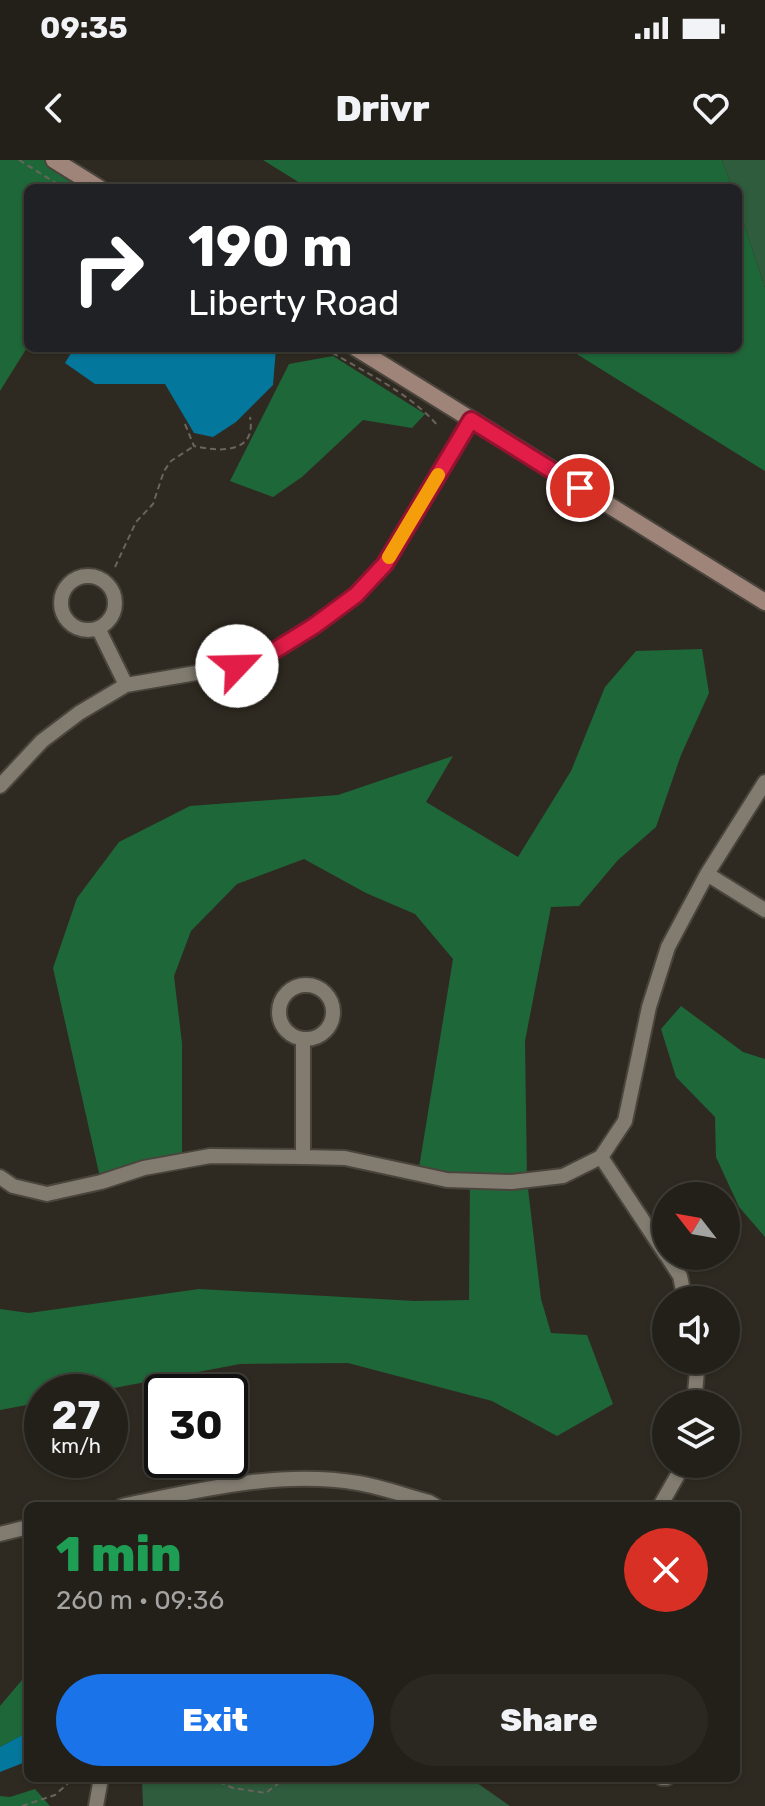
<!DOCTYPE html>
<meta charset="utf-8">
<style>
:root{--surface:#232019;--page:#2b2822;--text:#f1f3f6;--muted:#a3a3a2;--line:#403e38;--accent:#1a73e8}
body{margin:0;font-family:Rubik,sans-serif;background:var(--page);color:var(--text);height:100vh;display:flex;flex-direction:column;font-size:30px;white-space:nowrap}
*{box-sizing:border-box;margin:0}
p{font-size:26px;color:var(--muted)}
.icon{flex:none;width:44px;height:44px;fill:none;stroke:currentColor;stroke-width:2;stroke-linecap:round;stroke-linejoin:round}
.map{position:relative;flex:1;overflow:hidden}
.panel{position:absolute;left:24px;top:1342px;width:716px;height:280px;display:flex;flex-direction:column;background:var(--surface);border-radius:12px;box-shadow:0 2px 6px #0004,0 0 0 2px var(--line)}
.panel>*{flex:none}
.guide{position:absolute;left:24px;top:24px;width:718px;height:168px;border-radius:12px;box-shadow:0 2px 6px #0004,0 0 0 2px var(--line);background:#202124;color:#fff;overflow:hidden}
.needle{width:52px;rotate:301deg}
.fabs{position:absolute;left:652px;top:1022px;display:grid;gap:16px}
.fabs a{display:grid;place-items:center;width:88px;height:88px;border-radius:50%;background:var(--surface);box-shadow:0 2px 6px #0004,0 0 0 2px var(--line);font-size:40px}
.speed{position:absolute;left:24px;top:1214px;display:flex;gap:16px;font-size:40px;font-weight:700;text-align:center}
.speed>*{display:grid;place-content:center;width:104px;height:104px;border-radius:50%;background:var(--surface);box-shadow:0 2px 6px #0004,0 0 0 2px var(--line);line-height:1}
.speed small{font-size:20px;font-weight:400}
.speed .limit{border:4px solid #111;border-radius:12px;background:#fff;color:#111}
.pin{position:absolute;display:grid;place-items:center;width:68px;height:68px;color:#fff;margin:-34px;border:4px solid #fff;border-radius:50%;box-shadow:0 2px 8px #0007}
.me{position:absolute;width:88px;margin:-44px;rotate:66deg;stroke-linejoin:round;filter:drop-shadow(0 0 6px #0008)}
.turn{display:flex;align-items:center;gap:28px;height:168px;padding:0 32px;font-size:36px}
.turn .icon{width:104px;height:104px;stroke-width:2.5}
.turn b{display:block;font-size:56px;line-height:68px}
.round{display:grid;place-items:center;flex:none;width:84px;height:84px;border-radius:42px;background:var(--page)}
.summary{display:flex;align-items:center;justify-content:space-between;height:136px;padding:0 32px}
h1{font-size:48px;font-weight:800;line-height:60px;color:#1e9e55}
.cta{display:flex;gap:16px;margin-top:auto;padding:16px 32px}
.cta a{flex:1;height:92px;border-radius:48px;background:var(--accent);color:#fff;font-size:32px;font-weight:800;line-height:92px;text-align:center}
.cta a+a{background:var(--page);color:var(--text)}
.status{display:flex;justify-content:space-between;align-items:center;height:56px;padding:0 40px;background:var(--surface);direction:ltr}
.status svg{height:22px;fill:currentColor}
header{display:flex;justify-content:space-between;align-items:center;height:104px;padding:0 32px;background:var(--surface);font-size:36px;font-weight:800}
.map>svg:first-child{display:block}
.green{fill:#2e5c3c}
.forest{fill:#1e6739}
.water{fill:#04779c}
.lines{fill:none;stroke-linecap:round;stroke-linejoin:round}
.street-casing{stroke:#49453d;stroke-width:18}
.secondary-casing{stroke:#49453d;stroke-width:20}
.path{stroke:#69655d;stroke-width:2;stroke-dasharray:6 4;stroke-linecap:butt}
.street{stroke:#817b70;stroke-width:14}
.secondary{stroke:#9e8479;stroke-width:16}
.route-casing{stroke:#92132f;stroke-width:20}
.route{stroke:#e11d48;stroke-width:14}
.slow{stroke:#f59e0b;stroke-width:14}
</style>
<div class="status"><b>09:35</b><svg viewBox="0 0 49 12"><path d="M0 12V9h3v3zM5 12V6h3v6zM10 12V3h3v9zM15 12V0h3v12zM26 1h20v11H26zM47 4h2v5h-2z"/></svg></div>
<header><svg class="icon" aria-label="back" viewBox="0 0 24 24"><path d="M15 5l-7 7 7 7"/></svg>Drivr<svg class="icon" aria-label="heart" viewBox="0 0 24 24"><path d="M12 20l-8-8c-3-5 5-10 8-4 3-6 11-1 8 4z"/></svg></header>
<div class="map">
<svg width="765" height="1646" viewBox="0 0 765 1646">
<rect width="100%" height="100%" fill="#2f2a21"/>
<!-- green -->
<path class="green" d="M722 0H765V128L738 47V28H732Z
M142 1618H470L510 1646H143Z"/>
<!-- forest -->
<path class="forest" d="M0 0H54L99 28H28V186L0 231Z
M263 0H722L732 28H308Z
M738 47 765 128V311L567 188H738Z
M333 196 425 254 412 268 363 260 302 317 273 337 230 321 289 204Z
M702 489 709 533 681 595 656 667 618 700 579 746 551 747 525 881 527 1020 541 1139 551 1173 587 1175 613 1244 557 1276 492 1241 348 1203 240 1204 93 1232H42V1242L0 1250V1149L29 1153 199 1129 415 1141 469 1140 470 1021 418 1014 453 799 415 754 366 733 304 699 237 724 191 771 174 816 182 883V1001L101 1022 53 808 77 738 119 682 190 646 338 635 453 596 426 642 518 697 571 611 605 527 636 491Z
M681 846 743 892 765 899V1077L739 1047 716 997 715 957 676 917 661 869Z
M28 1518V1572L0 1587V1546L22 1520Z
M35 1629 50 1646H0V1636L10 1637Z"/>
<!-- water -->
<path class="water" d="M74 188H276L273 225 236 262 213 277 194 273 165 224H95L65 203Z
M28 1572V1601L0 1612V1587Z"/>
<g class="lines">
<defs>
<path id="street" d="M61 443a27 27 0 1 1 54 0a27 27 0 1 1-54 0Z
M98 468 126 525
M0 626 42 581 79 553 126 525 237 506 277 489 314 466 356 435 385 404 471 260
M707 714 765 750
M279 852a27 27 0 1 1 54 0a27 27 0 1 1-54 0Z
M303 879V997
M601 997 666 1095
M0 1017 13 1026 47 1034 101 1022 144 1008 210 996 303 997 345 998 447 1020 512 1022 563 1016 601 997 625 961 649 847 668 787 707 714 765 622
M667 1096 680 1116 685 1140
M694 1244 698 1200
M122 1346C199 1330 280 1310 358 1323 382 1327 406 1336 429 1342L436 1346
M660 1346 684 1304
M0 1374 28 1367
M662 1618H667
M96 1646 101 1618"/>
<path id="secondary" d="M54 0 99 28
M356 188 765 442"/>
</defs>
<!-- street casing -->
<use href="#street" class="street-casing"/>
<!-- secondary casing -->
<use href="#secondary" class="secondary-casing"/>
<!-- path -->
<path class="path" d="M19 0 64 28
M324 188C362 211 409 232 438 266
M185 264 194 286C219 292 257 294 250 257
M115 407 136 362 153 344 164 311 171 301 194 286
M210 1618 233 1628 266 1633 285 1618
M22 1646 55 1635 74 1618"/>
<!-- street -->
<use href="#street" class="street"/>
<!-- secondary -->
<use href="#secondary" class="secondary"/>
</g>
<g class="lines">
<defs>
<path id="route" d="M237 506 277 489 314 466 356 435 385 404 471 260 580 328"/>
</defs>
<!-- route casing -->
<use href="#route" class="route-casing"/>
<!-- route -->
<use href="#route" class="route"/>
<!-- slow -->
<path class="slow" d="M389 397 438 315"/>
</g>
</svg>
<div class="fabs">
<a><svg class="needle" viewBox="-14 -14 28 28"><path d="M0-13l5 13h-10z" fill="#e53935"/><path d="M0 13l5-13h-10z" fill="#a3a3a2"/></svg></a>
<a><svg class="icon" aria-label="sound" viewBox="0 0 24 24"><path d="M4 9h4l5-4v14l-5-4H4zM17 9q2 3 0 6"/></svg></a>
<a><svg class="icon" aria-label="layers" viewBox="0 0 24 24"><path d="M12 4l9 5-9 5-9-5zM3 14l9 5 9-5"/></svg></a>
</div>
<div class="speed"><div>27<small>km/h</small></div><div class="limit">30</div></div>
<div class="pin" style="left:580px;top:328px;background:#d93025"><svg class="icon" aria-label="arrive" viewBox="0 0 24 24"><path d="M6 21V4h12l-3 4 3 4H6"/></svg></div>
<svg class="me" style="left:237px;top:506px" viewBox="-20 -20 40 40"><circle r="19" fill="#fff"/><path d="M0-13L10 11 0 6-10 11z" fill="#e11d48"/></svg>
<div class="guide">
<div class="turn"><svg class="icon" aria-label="right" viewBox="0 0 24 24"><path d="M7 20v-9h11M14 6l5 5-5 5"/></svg><div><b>190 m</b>Liberty Road</div></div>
</div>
<section class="panel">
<div class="summary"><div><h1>1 min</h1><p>260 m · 09:36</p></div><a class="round" style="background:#d93025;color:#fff"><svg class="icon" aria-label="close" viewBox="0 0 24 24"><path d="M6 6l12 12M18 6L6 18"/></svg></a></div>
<div class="cta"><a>Exit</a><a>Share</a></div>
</section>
</div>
